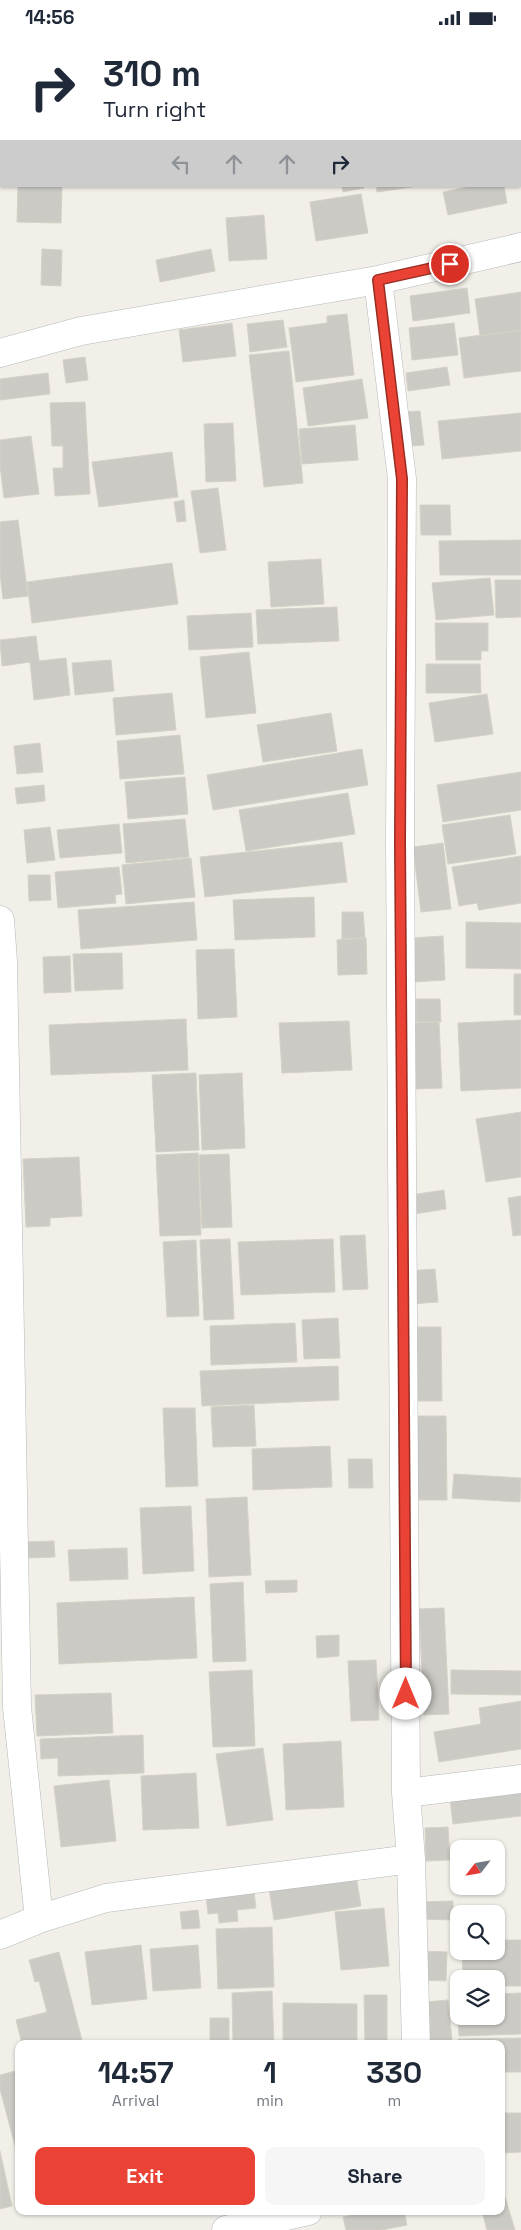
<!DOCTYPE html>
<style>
:root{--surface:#fff;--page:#f6f6f7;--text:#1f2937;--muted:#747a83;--accent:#ea4335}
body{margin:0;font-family:"Space Grotesk",sans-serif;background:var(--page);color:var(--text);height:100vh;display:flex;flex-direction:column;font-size:19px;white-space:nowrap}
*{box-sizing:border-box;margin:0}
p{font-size:16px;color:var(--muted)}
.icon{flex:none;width:28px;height:28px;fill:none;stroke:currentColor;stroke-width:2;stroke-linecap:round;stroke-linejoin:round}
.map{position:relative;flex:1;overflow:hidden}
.side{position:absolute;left:15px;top:2005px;width:490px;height:175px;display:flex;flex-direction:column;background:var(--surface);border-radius:10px;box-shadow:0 1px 4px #0004}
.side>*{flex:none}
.top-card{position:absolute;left:0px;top:0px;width:521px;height:152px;box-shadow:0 1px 4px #0004;background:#fff;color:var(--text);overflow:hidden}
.needle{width:32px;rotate:239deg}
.fabs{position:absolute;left:450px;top:1805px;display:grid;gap:10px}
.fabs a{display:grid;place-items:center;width:55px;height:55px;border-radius:10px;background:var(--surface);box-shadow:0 1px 4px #0004;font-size:25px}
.pin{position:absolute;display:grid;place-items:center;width:42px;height:42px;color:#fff;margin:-21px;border:2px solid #fff;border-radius:50%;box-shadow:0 1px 5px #0007}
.me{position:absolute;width:55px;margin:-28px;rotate:0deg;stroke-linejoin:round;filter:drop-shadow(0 0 4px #0008)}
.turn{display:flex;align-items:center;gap:18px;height:105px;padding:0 20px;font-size:22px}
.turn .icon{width:65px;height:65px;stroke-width:2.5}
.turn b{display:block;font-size:35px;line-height:42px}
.lanes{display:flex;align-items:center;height:48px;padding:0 20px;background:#0003;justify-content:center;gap:25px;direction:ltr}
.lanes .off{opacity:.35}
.eta{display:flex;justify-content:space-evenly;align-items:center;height:85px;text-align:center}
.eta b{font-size:30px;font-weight:700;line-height:35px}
.button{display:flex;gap:10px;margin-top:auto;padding:10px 20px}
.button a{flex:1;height:58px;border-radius:10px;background:var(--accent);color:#fff;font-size:20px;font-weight:700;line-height:58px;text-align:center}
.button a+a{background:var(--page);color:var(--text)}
.status{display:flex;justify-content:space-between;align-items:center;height:35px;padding:0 25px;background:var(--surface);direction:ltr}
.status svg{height:14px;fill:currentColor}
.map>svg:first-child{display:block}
.building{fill:#cccac5;stroke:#d6d1c6}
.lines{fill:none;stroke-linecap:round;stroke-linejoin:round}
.minor-casing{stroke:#b5b8bc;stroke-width:29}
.minor{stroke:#fff;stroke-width:28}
.route-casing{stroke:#982c22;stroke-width:12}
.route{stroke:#ea4335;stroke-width:9}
</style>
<div class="status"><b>14:56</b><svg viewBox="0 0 49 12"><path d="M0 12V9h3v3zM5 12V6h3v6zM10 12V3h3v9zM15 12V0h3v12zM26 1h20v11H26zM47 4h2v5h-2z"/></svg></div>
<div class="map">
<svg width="521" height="2195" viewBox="0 0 521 2195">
<rect width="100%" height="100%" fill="#f1efe8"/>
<!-- building -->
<path class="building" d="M17 0 1 1 0 83V1Z
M222 0H294V1H222Z
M387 0H443L438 1Z
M521 9V133L520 134V10Z
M18 151H62L61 188 17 187Z
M342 151H363L364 153 343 157Z
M376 151H412V152L377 157Z
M473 151H504L507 168 448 180 443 157Z
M361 159 368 198 316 206 310 167Z
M264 180 267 224 229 226 226 183Z
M42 214 62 215 61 251 41 250Z
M211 214 215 236 160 247 156 225Z
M467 253 470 278 413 286 410 261Z
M521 257V295L480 301 475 264Z
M347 279 354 340 296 347 289 293 327 288V281Z
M283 285 287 312 250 317 247 289Z
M232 288 236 321 183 327 179 295Z
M454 288 458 320 412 325 409 293Z
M521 295V336L464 343 459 303Z
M289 316 303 448 264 452 249 320Z
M85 322 88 345 66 348 63 325Z
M447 332 450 350 408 356 406 338Z
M48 338 50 359 0 365V344Z
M362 344 368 383 308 391 303 353Z
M85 367 90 459 55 461 53 433H63V411H52L50 368Z
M420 376 424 410 409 411 405 377Z
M521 378V416L442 424 438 386Z
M233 388 236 446 206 447 204 389Z
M355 390 358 425 302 429 299 394Z
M31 401 39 459 4 463 0 431V405Z
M172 417 178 462 99 472 92 427Z
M218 453 226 515 200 518 191 456Z
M184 465 186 486 177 487 174 467Z
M420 470H450L451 500H421Z
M18 485 28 561 3 564 0 539V487Z
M521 505V540H440L439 506Z
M321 524 324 569 271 572 268 527Z
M172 528 178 569 32 588 27 547Z
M490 543 494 580 436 585 432 548Z
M495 545H521V582L496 583Z
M337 572 339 606 258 609 256 575Z
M251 578 253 612 189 615 187 581Z
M435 588H488V616H481V625H436Z
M36 601 39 626 66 623 70 660 34 665 30 627 2 631 0 605Z
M249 617 256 678 206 683 200 622Z
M111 625 114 656 75 660 72 628Z
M426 629H480L481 658H426Z
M172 658 176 695 116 700 113 663Z
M487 659 493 699 435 707 429 668Z
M331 678 337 716 263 727 257 690Z
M180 700 184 739 120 744 117 706Z
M40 708 43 737 17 739 14 711Z
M362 714 368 750 213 775 207 740Z
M521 737V775L443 787 437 750Z
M185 742 188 779 128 784 125 747Z
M44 750 45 766 17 769 15 753Z
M348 758 355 799 246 816 239 775Z
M510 780 516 819 448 829 442 790Z
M185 784 189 822 126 828 123 789Z
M119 789 122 818 60 823 57 795Z
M50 792 55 825 27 828 24 795Z
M342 807 347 847 205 862 200 822Z
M443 808 451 874 421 877 413 812Z
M521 821V868L479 875 477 868 459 871 452 832Z
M191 823 195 862 126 869 122 830Z
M119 832 122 859 115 860 116 868 58 873 55 837Z
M28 840H50L51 865 29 866Z
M314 862 315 902 235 905 233 865Z
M194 867 197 905 81 914 78 875Z
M342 877H363L365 903 342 904Z
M466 887 521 888V934L466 933Z
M443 901 445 945 414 947 412 903Z
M366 903 367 939 338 940 337 905Z
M234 914 237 982 198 984 196 915Z
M122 918 123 954 75 956 73 919Z
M70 921 71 957 44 958 43 922Z
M514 939H521V980H514Z
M416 964H440L441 987H416Z
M186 984 188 1035 51 1040 49 990Z
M521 985V1053L461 1056 458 988Z
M349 986 352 1035 282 1038 279 988Z
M439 987 442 1053 416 1054 413 988Z
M196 1038 199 1115 156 1117 152 1040Z
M242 1038 245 1113 202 1115 199 1040Z
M521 1077V1142L486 1147 476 1084Z
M198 1118 201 1200 160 1201 156 1120Z
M229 1119 232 1192 202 1193 199 1120Z
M79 1122 82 1181 50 1183V1191L26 1192 23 1124Z
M444 1155 446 1174 414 1179 411 1160Z
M521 1161V1200L513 1201 508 1163Z
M365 1200 368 1254 343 1255 340 1201Z
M230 1204 234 1284 204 1285 200 1205Z
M333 1204 335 1257 241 1260 238 1207Z
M196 1205 199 1281 167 1282 163 1207Z
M435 1234 438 1267 411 1269 408 1236Z
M338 1283 340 1323 304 1324 302 1285Z
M295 1288 297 1327 211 1330 210 1291Z
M415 1292H441L442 1366H416Z
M338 1331 339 1365 202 1371 200 1336Z
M254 1370 256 1411 213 1412 211 1372Z
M163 1373H195L198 1451 166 1452Z
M415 1381H446L447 1465H417Z
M330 1411 332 1452 253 1455 252 1414Z
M348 1424H372L373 1453H349Z
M454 1439 521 1443 520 1467 452 1463Z
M247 1462 251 1540 209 1542 206 1464Z
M191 1471 194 1536 143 1539 140 1473Z
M54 1506 55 1522 27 1523V1507Z
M127 1513 128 1544 70 1546 68 1515Z
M297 1545V1557L266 1558 265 1546Z
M243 1547 246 1626 213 1627 210 1549Z
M194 1562 197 1623 59 1629 57 1568Z
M444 1573 449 1679 424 1680 419 1574Z
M339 1600V1621L317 1623 316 1601Z
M376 1625 379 1685 351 1686 348 1626Z
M252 1635 255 1711 213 1712 209 1637Z
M451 1635 521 1636V1660L451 1659Z
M111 1658 113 1698 37 1701 35 1660Z
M521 1666V1714L439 1727 434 1697 481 1689 479 1673Z
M143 1700 144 1738 58 1741V1723L41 1724 40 1704Z
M341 1706 344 1772 286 1775 283 1709Z
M263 1713 273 1785 227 1791 216 1719Z
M196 1738 199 1793 143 1795 141 1741Z
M109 1745 116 1806 61 1812 54 1751Z
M521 1755V1781L453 1789 450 1764Z
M448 1792 450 1825 426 1826 425 1793Z
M355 1834 361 1871 274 1885 268 1847Z
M254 1856 256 1873 237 1875 238 1886 219 1888 218 1878 208 1879 206 1861Z
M453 1866V1885L420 1884 419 1867Z
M384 1873 389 1931 341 1935 335 1877Z
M198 1875 200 1893 182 1894 180 1877Z
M272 1892 274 1952 218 1954 216 1894Z
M496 1905H521V1951H496V1944H463L462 1916H496Z
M141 1910 147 1964 92 1970 85 1917Z
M198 1910 201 1953 153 1956 150 1914Z
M422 1916 447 1917 446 1946 420 1945Z
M59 1917 83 2009H22L16 1985 47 1977 39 1946 35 1947 29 1925Z
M272 1956 274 2008H233L232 1958Z
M521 1958V1999L459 2001 457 1961 459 1981H496V1959Z
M364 1960H387V2009H365Z
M448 1965 452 2005 430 2007 426 1967Z
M283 1968 357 1969V2009H283Z
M210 1983H229V2008H210Z
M521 2003V2037H501V2009H458V2004Z
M19 2035V2126L0 2054V2040Z
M501 2078H521V2117L501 2118Z
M0 2116 12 2171 0 2174Z
M505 2162 515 2195H487L482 2176H501V2163Z
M371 2176H404L407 2190 382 2195H346L343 2182Z"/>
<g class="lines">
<defs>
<path id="minor" d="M378 245 402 444 400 807 406 1758 411 1824 416 2009
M0 318 81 296 378 245 521 212
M0 885 3 926 17 1672 39 1884
M406 1758 521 1744
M0 1900 39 1884 106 1863 411 1824
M226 2195 308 2176"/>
</defs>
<!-- minor casing -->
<use href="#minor" class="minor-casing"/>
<!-- minor -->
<use href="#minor" class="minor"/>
</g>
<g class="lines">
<defs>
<path id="route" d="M406 1659 400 807 402 444 378 245 450 229"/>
</defs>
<!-- route casing -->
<use href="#route" class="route-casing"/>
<!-- route -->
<use href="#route" class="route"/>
</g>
</svg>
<div class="fabs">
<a><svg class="needle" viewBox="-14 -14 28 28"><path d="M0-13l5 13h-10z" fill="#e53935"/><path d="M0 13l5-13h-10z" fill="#747a83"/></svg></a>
<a><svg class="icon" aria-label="search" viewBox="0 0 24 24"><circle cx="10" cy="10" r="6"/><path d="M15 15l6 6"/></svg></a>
<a><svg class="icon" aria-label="layers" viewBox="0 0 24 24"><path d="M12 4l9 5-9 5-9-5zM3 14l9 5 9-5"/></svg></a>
</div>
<div class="pin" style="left:450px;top:229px;background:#d93025"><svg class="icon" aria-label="arrive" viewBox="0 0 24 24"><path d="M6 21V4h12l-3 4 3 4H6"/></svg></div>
<svg class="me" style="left:406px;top:1659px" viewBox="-20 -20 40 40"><circle r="19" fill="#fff"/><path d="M0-13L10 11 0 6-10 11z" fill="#ea4335"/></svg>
<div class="top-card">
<div class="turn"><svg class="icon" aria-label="right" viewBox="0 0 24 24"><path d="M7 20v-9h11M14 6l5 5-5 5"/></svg><div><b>310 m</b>Turn right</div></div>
<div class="lanes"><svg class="icon off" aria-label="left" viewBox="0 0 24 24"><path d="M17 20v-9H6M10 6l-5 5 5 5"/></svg><svg class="icon off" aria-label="ahead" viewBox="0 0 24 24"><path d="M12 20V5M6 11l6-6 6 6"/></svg><svg class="icon off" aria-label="ahead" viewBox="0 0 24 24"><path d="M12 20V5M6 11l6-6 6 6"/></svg><svg class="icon" aria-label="right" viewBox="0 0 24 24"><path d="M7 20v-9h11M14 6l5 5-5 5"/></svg></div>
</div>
<section class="side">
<div class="eta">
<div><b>14:57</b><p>Arrival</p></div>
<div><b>1</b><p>min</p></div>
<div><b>330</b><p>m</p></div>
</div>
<div class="button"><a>Exit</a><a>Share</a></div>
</section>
</div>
